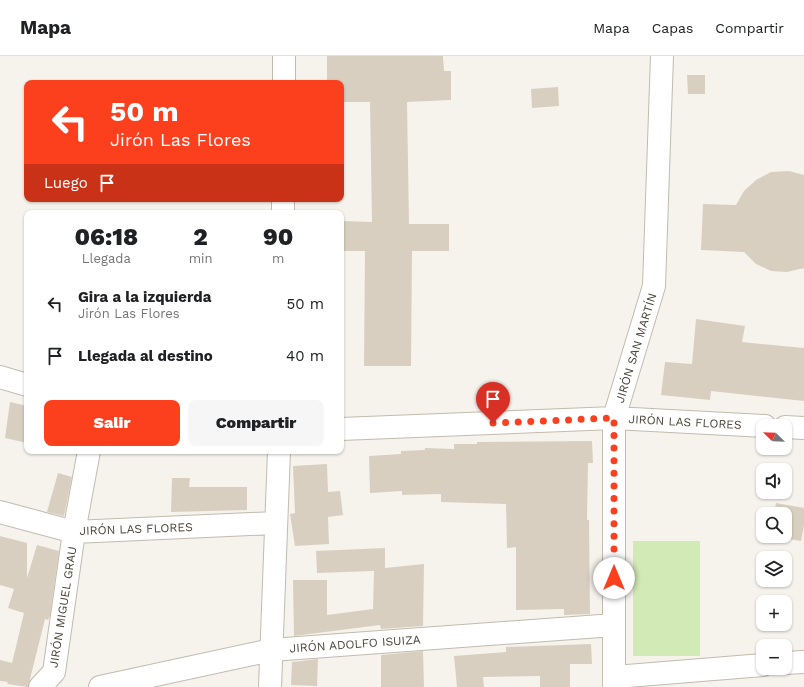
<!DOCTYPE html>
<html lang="es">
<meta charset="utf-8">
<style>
:root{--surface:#fff;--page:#f6f6f6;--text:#202124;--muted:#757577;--line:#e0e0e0;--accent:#fc3f1d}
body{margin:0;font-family:"Work Sans",sans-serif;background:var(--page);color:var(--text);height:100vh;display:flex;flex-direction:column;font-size:15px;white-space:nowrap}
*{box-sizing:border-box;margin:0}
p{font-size:13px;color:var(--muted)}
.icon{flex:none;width:22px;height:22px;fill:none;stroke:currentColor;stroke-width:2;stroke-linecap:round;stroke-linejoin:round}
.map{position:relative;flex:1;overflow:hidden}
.drawer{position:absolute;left:24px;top:154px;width:320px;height:244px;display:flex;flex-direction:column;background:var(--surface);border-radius:8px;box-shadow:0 1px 3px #0004}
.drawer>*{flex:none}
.hud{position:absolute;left:24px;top:24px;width:320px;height:122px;border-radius:8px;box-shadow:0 1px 3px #0004;background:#fc3f1d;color:#fff;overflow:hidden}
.needle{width:26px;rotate:293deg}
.fabs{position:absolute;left:756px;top:363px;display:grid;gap:8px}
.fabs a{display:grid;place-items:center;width:36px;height:36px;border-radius:8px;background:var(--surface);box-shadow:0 1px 3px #0004;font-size:20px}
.pin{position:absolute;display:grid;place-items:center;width:34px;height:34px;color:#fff;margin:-41px -17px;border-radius:50% 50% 50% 0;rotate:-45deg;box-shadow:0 0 4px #0007}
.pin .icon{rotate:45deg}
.me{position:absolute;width:44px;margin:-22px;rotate:0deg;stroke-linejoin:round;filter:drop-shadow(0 0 3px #0008)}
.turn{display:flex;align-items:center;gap:14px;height:84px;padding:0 20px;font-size:18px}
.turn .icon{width:52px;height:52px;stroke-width:2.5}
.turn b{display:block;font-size:28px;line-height:34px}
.then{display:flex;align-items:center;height:38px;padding:0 20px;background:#0003;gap:8px;font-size:15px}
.eta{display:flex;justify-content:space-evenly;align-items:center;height:68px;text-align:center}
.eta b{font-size:24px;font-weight:800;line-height:28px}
.button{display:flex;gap:8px;margin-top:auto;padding:8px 20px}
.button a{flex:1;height:46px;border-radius:8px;background:var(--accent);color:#fff;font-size:16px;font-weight:800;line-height:46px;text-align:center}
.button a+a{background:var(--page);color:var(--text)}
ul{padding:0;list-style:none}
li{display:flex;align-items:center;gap:12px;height:52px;padding:0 20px}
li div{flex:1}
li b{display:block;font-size:15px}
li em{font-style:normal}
header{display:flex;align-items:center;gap:24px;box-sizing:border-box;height:56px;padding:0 20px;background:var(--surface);border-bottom:1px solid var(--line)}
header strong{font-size:19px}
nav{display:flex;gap:22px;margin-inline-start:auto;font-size:14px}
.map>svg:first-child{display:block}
.green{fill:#d2eab5}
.building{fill:#d8cfc1}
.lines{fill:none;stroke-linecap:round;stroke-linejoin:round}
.minor-casing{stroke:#c2bbae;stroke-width:24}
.minor{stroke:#fff;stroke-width:22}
.route{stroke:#fc3f1d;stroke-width:7;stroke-dasharray:0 12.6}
.labels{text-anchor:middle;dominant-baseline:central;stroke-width:3;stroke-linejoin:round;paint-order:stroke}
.street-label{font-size:12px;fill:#4b4439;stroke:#fff}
</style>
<header>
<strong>Mapa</strong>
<nav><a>Mapa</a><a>Capas</a><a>Compartir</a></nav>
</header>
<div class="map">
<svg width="804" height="631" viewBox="0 0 804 631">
<rect width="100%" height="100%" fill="#f6f3ec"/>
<!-- green -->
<path class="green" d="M633 485H700V600H633Z"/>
<!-- building -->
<path class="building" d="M327 0H443L444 15H451V44L407 46 409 168H449V195H412L411 310H364L365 195H341V165L372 166 370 46H341V27H327Z
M687 19H705V38H688Z
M558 31 559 50 532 52 531 33Z
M789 115 804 119V212L787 216 771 215 756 208 744 196 701 194 703 148 736 149 744 135 756 124 771 116Z
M696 263 745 270 742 286 804 292V345L711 335 710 344 661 339 665 306 692 308Z
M10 346 27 350V387L5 382Z
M592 385 593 407H588L587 464H589L590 558 564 559V553L516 554V491L507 492 506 448 441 446V438L402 439V435L370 437 369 400 401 398V395L425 394V392L454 393V388H477V386Z
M327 408 328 436 340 435 343 459 328 461 329 488 295 490 290 458 295 457 293 410Z
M58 417 72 421 64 460 47 456Z
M172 422H190L189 431H247V454L171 456Z
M776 447 804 452V469L801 485 771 480H785V458H774Z
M0 480 27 487V522L37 489 59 495 50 559 48 564 45 563 28 631 7 628 8 626 0 625V604L12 607 24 557 8 552 14 533 0 529Z
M385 492V512L424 508 423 570 381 573 380 569 294 580 293 524H327V559L373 553 374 515 317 517 316 495Z
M591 588 592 608H570V631H540V620L483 621 484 631H457L454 600 506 596V591Z
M423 595 424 631H381V599Z
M318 603 317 630 291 629 292 606Z"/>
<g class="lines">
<defs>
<path id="minor" d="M284 27V0
M283 157V143
M0 321 27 329
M785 371 804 372
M341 373 614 362 765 370
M0 456 74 476 275 467
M785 607 804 606
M615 621 763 609
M40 631 54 616 74 476 89 395
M100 631 271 594 614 569
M270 631 279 395
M614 631V362L654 230 662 0"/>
</defs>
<!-- minor casing -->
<use href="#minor" class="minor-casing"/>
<!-- minor -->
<use href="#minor" class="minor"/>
</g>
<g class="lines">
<!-- route -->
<path class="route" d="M493 367 614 362V522"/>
</g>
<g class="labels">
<!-- street labels -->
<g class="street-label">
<text transform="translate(636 292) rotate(-73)">JIRÓN SAN MARTÍN</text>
<text transform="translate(685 366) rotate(3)">JIRÓN LAS FLORES</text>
<text transform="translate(136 473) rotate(-2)">JIRÓN LAS FLORES</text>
<text transform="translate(63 551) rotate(-81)">JIRÓN MIGUEL GRAU</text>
<text transform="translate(355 588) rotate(-4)">JIRÓN ADOLFO ISUIZA</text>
</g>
</g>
</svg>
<div class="fabs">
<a><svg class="needle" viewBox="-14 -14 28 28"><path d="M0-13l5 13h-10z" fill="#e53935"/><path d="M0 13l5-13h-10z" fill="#757577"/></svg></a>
<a><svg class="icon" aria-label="sound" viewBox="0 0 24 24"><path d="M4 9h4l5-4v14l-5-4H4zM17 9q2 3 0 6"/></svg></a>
<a><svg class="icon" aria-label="search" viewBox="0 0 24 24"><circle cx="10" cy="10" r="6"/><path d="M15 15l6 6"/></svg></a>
<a><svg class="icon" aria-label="layers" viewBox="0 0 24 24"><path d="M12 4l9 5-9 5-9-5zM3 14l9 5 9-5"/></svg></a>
<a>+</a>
<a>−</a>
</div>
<div class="pin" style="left:493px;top:367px;background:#d93025"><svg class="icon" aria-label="arrive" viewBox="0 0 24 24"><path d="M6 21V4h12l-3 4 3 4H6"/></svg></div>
<svg class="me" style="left:614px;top:522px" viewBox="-20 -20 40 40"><circle r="19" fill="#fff"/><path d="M0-13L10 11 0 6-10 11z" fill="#fc3f1d"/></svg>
<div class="hud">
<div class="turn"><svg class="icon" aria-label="left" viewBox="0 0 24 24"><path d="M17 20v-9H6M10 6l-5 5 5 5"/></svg><div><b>50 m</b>Jirón Las Flores</div></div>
<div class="then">Luego<svg class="icon" aria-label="arrive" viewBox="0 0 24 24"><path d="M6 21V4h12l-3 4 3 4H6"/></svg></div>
</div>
<section class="drawer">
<div class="eta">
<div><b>06:18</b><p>Llegada</p></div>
<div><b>2</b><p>min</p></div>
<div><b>90</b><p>m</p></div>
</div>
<ul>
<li><svg class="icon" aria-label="left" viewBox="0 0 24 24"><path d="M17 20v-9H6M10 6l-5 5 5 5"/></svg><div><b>Gira a la izquierda</b><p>Jirón Las Flores</p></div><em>50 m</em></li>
<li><svg class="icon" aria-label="arrive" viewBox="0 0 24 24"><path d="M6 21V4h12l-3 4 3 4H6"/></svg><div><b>Llegada al destino</b></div><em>40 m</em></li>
</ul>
<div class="button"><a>Salir</a><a>Compartir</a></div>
</section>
</div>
